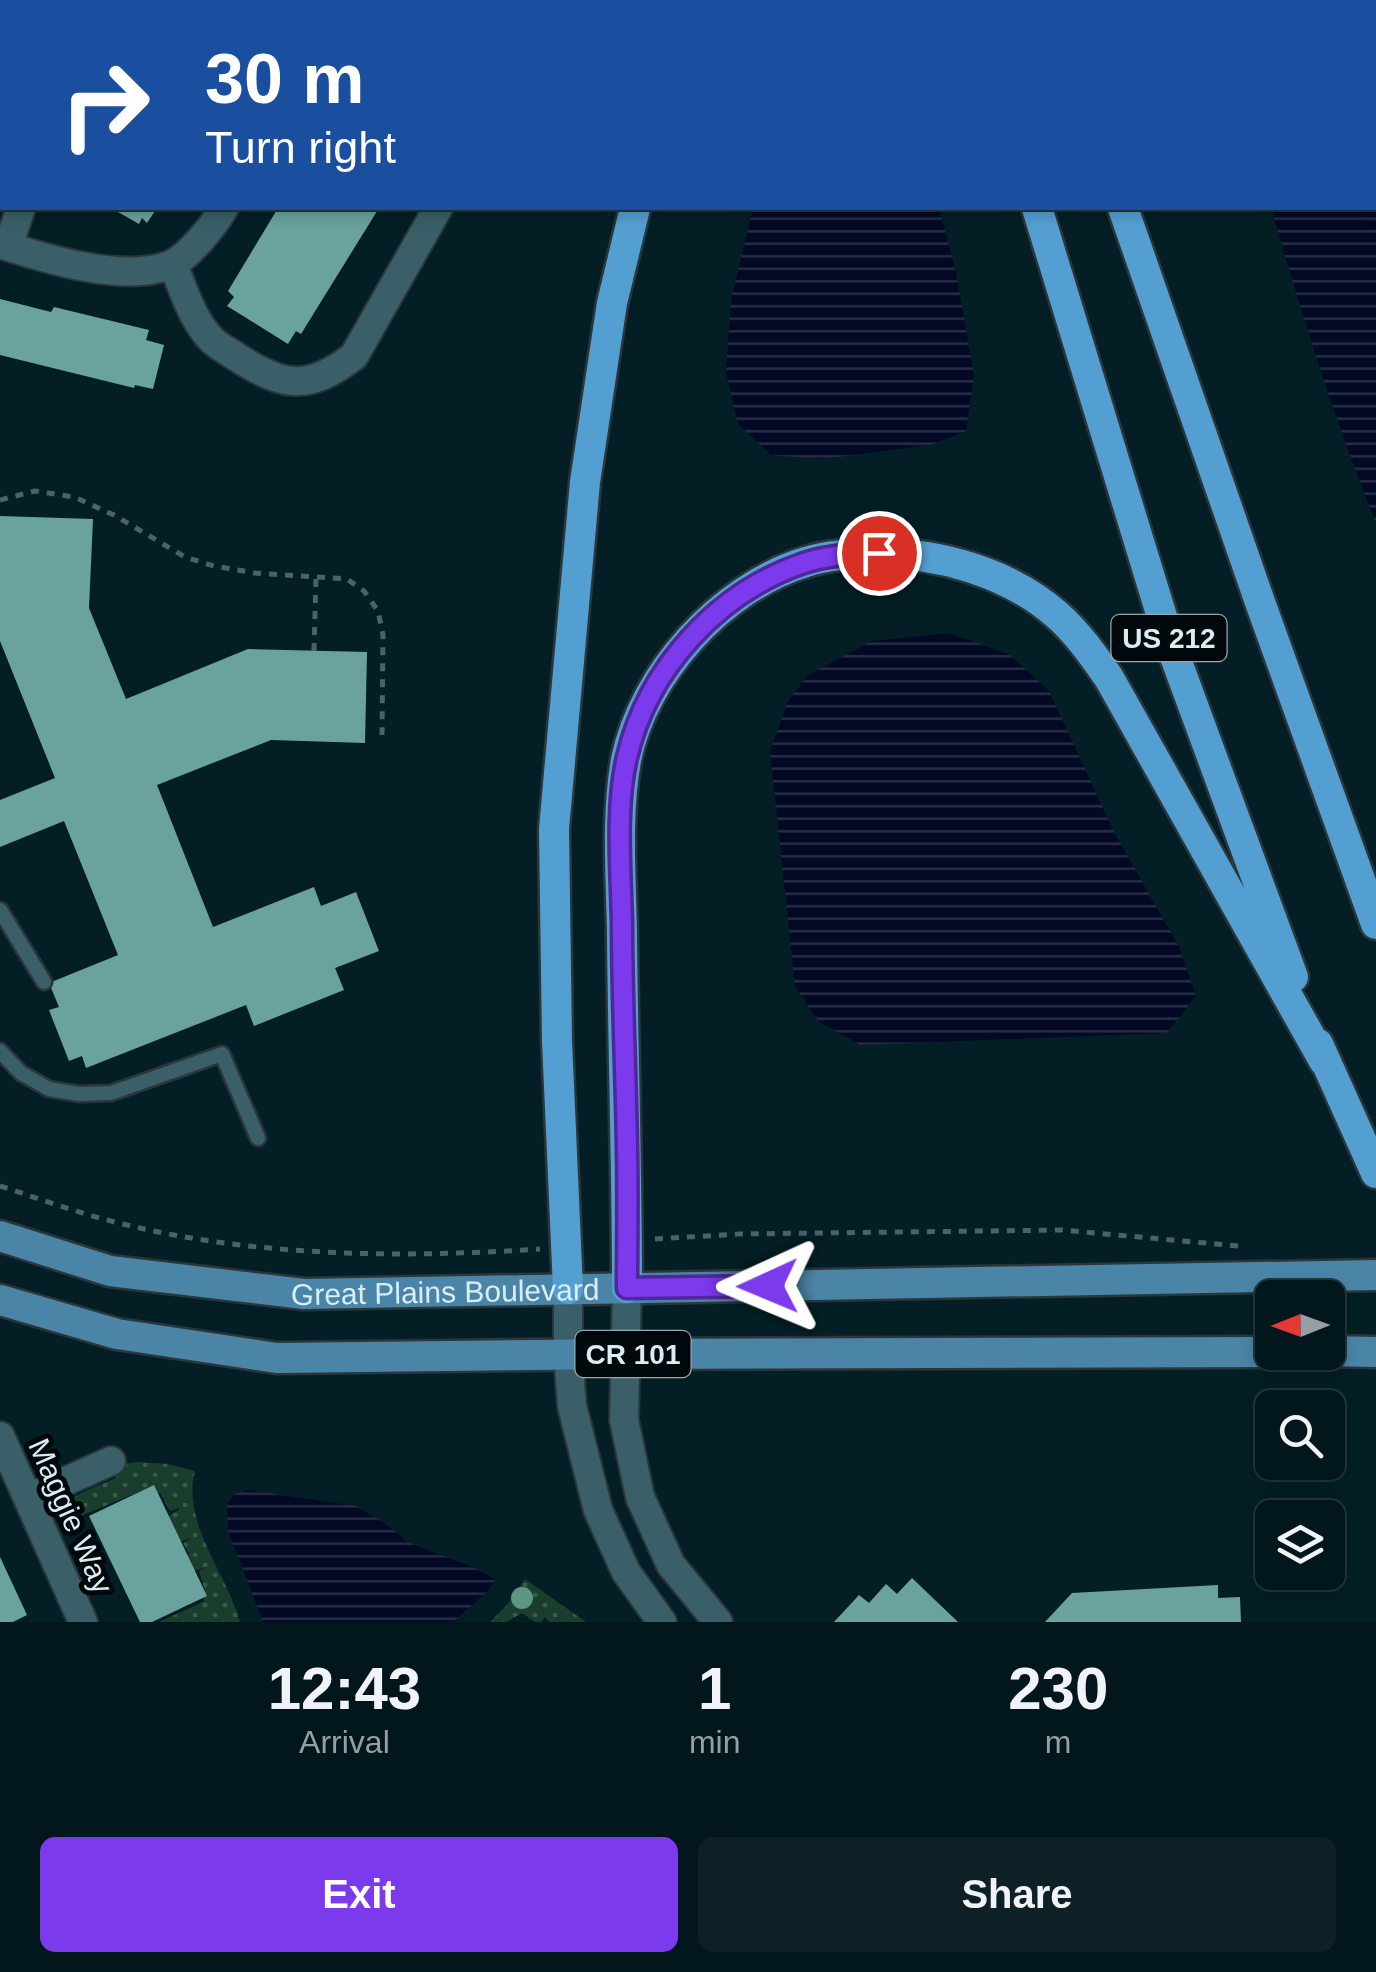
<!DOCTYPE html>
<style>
:root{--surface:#02171c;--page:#0c2025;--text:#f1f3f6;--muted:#969fa3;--line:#23363b;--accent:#7c3aed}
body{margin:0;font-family:Arial,sans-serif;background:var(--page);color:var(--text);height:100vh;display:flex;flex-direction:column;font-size:38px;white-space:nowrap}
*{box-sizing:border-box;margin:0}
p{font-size:32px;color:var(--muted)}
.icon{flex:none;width:55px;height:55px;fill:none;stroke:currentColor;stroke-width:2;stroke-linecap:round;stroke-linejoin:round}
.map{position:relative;height:1622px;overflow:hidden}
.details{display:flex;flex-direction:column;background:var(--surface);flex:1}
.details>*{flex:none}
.top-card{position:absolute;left:0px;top:0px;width:1378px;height:210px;box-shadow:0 5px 15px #0003,0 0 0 2px var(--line);background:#1a4fa0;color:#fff;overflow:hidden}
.needle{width:65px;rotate:269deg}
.fabs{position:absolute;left:1255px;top:1280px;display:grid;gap:20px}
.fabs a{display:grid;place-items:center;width:90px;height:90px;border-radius:15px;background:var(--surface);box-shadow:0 5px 15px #0003,0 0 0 2px var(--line);font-size:50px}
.pin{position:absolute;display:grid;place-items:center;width:85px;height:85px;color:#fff;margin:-42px;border:5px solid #fff;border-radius:50%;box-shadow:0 2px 10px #0007}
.me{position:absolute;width:110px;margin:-55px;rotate:269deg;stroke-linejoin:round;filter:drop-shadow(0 0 8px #0008)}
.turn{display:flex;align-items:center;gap:35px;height:210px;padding:0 40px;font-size:45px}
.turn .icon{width:130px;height:130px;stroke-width:2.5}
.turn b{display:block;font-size:70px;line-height:85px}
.eta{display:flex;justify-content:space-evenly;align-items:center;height:170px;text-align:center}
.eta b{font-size:60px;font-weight:700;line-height:70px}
.primary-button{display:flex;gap:20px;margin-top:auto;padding:20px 40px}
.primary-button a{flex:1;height:115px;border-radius:15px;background:var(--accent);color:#fff;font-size:40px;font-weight:700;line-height:115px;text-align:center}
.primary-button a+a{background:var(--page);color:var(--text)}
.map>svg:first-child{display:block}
.grass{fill:url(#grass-dots)}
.water{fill:url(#water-rules)}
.building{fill:#6aa39d}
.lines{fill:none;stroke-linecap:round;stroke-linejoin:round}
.service-casing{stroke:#2b363a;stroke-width:19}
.minor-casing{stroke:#2b363a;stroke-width:32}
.primary-casing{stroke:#2b363a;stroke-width:35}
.motorway-casing{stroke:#2b363a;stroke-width:35}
.path{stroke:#4a6369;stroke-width:5;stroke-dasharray:8 8;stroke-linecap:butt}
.service{stroke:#3a5f68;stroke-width:14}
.minor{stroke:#3a5f68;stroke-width:28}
.primary{stroke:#4a85a8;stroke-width:30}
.motorway{stroke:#549fd2;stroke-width:30}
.tree{fill:#5f9583}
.route-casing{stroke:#51269a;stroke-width:25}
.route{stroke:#7c3aed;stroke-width:18}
.labels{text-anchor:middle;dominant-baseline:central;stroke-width:10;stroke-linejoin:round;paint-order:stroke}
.shield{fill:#00080b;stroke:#98a8ad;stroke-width:2.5}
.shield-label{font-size:28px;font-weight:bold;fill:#d9edf2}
.street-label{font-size:30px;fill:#d9edf2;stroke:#00080b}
</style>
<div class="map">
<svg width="1376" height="1622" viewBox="0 0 1376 1622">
<defs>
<pattern id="grass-dots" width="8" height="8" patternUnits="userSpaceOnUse" patternTransform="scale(2.5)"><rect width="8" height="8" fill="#1a3e2e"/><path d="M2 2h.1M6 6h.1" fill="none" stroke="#3b5a4d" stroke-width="1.8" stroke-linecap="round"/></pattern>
<pattern id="water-rules" width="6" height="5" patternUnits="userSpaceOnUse" patternTransform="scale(2.5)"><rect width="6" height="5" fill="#030925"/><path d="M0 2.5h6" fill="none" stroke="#272d45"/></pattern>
</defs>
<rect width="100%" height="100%" fill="#031f25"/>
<!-- grass -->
<path class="grass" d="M138 1462 168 1464 195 1471C181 1522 227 1574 240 1622H159L205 1601 201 1594 205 1591 199 1571 207 1567 190 1572 187 1556 189 1554 183 1543 192 1538 177 1543 167 1517 179 1510V1508L170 1511 160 1493 154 1495 150 1487 76 1518 79 1527 58 1536C54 1497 87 1491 116 1478L114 1472 119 1464Z
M525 1579 586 1622H549L545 1617 541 1622H535L522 1613 506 1622H490L507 1605Z"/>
<!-- water -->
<path class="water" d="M1207 0H1376V523C1334 419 1302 314 1271 208H1375V2H1208Z
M753 208H939L956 273 974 375 966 431 930 445 822 459 771 455 738 424 726 373 731 300Z
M949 633 1009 654 1049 691 1115 834 1179 947 1196 996 1167 1033 860 1045 818 1021 795 986 770 752 787 703 808 675 872 641Z
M247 1490 356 1506 389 1526 407 1542 475 1568 495 1579 489 1590 453 1622H263L228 1531 227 1503 235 1494Z"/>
<!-- building -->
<path class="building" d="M111 208H157L147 223 142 218 139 224Z
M278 208H379L301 334 296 331 288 344 227 306 234 297 228 291Z
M0 299 51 312 54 307 149 330 146 340 164 345 153 389 135 385 134 388 0 355Z
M0 516 93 519 89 608 126 699 248 649 367 652 365 743 271 740 157 785 213 927 314 887 321 906 356 892 379 951 335 968 344 990 254 1026 246 1005 86 1068 82 1056 69 1061 49 1010 59 1007 49 983 118 955 64 821 0 847V800L55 778 0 641Z
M154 1485 207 1596 152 1622H140L89 1516Z
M0 1557 27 1615 13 1622H0Z
M912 1578 958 1622H834L859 1595 869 1603 886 1584 897 1594Z
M1218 1585V1598L1240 1597 1241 1622H1045L1072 1593Z"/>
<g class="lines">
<defs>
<path id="service" d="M0 910 44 982
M0 1051 21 1073 49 1089 79 1094 111 1093 222 1054 258 1138"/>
<path id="minor" d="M132 2 133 0
M318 2V0
M0 244C46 259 124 283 170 265 189 257 214 225 224 208
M8 246 21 208
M173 264C183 289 193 322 213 341 221 348 231 353 240 359 285 388 310 390 354 356L438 208
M627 1288 624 1420 640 1497 671 1565 718 1622
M568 1289V1355L572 1406 598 1510 626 1572 662 1622
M0 1436 83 1622
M28 1498 111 1461"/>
<g id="primary">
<path id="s1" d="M0 1236 110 1271 304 1294 1376 1275"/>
<path d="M0 1300 117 1334 277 1358 626 1354 1272 1352"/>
<path d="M1328 1351 1376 1352"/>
</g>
<path id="motorway" d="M982 0 983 2
M1065 0 1066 2
M679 2 680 0
M1037 208 1170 643 1293 977
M1123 208 1261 605 1376 924
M1318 1044 1376 1173
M627 1288C627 1170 623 1052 622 933 621 877 616 816 626 760 643 674 722 587 806 562 827 555 852 554 873 553 936 552 1008 572 1056 614 1077 632 1093 655 1109 678L1324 1061
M568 1289 557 1041 554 829 585 482 612 303 635 208"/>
</defs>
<!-- service casing -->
<use href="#service" class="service-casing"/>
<!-- minor casing -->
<use href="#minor" class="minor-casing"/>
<!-- primary casing -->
<use href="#primary" class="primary-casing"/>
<!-- motorway casing -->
<use href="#motorway" class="motorway-casing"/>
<!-- path -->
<path class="path" d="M77 0 78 2
M0 108H2
M0 500 35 491 74 497 114 515 185 557 214 566 255 573 347 579 364 591 378 611 383 635 382 735
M314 651 316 576
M0 1186C43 1200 87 1216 131 1226 263 1257 404 1258 540 1249
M655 1239 739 1234 1062 1230 1238 1246"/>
<!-- service -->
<use href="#service" class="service"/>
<!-- minor -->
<use href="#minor" class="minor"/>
<!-- primary -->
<use href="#primary" class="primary"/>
<!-- motorway -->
<use href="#motorway" class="motorway"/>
</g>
<!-- trees -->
<circle class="tree" cx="522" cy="1598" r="11"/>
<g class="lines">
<defs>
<path id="route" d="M768 1286 627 1288C627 1243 628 1197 627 1151 626 1075 622 1000 622 924 621 872 615 807 627 757 648 668 718 592 804 563 827 555 855 554 879 553"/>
</defs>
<!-- route casing -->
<use href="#route" class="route-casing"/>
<!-- route -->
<use href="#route" class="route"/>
</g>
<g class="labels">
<!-- shield labels -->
<g class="shield">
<rect x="1111.5" y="615" width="115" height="46" rx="8"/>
<rect x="575.5" y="1331" width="115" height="46" rx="8"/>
</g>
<g class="shield-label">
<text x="1169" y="638">US 212</text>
<text x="633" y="1354">CR 101</text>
</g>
<!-- street labels -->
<g class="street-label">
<text stroke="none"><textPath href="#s1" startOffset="452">Great Plains Boulevard</textPath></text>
<text transform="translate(71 1516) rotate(66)">Maggie Way</text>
</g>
</g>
</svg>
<div class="fabs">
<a><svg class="needle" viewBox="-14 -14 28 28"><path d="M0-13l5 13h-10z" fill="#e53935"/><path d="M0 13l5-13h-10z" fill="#969fa3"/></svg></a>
<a><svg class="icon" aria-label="search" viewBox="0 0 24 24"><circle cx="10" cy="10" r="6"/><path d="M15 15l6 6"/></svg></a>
<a><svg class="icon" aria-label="layers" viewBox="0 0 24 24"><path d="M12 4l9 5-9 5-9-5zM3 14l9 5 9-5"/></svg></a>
</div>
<div class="pin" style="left:879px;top:553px;background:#d93025"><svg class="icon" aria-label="arrive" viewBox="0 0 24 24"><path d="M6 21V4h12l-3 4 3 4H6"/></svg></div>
<svg class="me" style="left:768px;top:1286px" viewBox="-20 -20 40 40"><path d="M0-17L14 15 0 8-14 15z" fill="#7c3aed" stroke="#fff" stroke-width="4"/></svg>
<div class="top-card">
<div class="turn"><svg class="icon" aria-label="right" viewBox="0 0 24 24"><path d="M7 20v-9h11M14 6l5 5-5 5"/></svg><div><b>30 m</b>Turn right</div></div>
</div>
</div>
<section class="details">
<div class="eta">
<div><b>12:43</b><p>Arrival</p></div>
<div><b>1</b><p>min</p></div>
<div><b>230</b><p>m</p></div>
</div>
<div class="primary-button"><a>Exit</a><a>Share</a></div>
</section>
